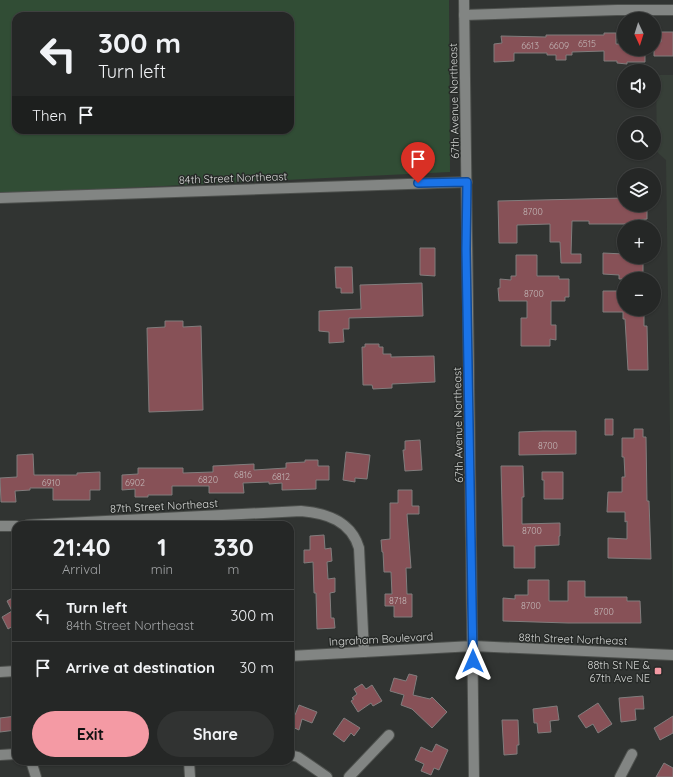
<!DOCTYPE html>
<meta charset="utf-8">
<style>
:root{--surface:#252726;--page:#313332;--text:#f1f3f6;--muted:#a3a5a7;--line:#424443;--accent:#f49aa4}
body{margin:0;font-family:Quicksand,sans-serif;background:var(--page);color:var(--text);height:100vh;display:flex;flex-direction:column;font-size:15px;white-space:nowrap}
*{box-sizing:border-box;margin:0}
p{font-size:13px;color:var(--muted)}
.icon{flex:none;width:22px;height:22px;fill:none;stroke:currentColor;stroke-width:2;stroke-linecap:round;stroke-linejoin:round}
.map{position:relative;flex:1;overflow:hidden}
.details{position:absolute;left:12px;top:521px;width:282px;height:244px;display:flex;flex-direction:column;background:var(--surface);border-radius:12px;box-shadow:0 1px 3px #0004,0 0 0 1px var(--line)}
.details>*{flex:none}
.guide{position:absolute;left:12px;top:12px;width:282px;height:122px;border-radius:12px;box-shadow:0 1px 3px #0004,0 0 0 1px var(--line);background:#252726;color:var(--text);overflow:hidden}
.needle{width:26px;rotate:176deg}
.controls{position:absolute;left:617px;top:12px;display:grid;gap:8px}
.controls a{display:grid;place-items:center;width:44px;height:44px;border-radius:50%;background:var(--surface);box-shadow:0 1px 3px #0004,0 0 0 1px var(--line);font-size:20px}
.pin{position:absolute;display:grid;place-items:center;width:34px;height:34px;color:#fff;margin:-41px -17px;border-radius:50% 50% 50% 0;rotate:-45deg;box-shadow:0 0 4px #0007}
.pin .icon{rotate:45deg}
.me{position:absolute;width:44px;margin:-22px;rotate:0deg;stroke-linejoin:round;filter:drop-shadow(0 0 3px #0008)}
.turn{display:flex;align-items:center;gap:14px;height:84px;padding:0 20px;font-size:18px}
.turn .icon{width:52px;height:52px;stroke-width:2.5}
.turn b{display:block;font-size:28px;line-height:34px}
.then{display:flex;align-items:center;height:38px;padding:0 20px;background:#0003;gap:8px;font-size:15px}
.eta{display:flex;justify-content:space-evenly;align-items:center;height:68px;text-align:center}
.eta b{font-size:24px;font-weight:800;line-height:28px}
.action{display:flex;gap:8px;margin-top:auto;padding:8px 20px}
.action a{flex:1;height:46px;border-radius:24px;background:var(--accent);color:#111;font-size:16px;font-weight:800;line-height:46px;text-align:center}
.action a+a{background:var(--page);color:var(--text)}
ul{padding:0;list-style:none}
li{display:flex;align-items:center;gap:12px;height:52px;padding:0 20px;border-top:1px solid var(--line)}
li div{flex:1}
li b{display:block;font-size:15px}
li em{font-style:normal}
.map>svg:first-child{display:block}
.built{fill:#373f38}
.green{fill:#314d35;fill-rule:evenodd}
.building{fill:#875157;stroke:#817d7d}
.lines{fill:none;stroke-linecap:round;stroke-linejoin:round}
.street-casing{stroke:#4d504d;stroke-width:12}
.secondary-casing{stroke:#4d504d;stroke-width:12}
.street{stroke:#828583;stroke-width:10}
.secondary{stroke:#828583;stroke-width:10}
.route-casing{stroke:#114b97;stroke-width:10}
.route{stroke:#1a73e8;stroke-width:7}
.poi-dot{fill:#f49aa4;stroke:#272a28;stroke-width:1.5}
.labels{text-anchor:middle;dominant-baseline:central;stroke-width:3;stroke-linejoin:round;paint-order:stroke}
.number-label{font-size:9px;fill:#c1b5b5}
.street-label{font-size:11px;fill:#d4d6d4;stroke:#272a28}
.poi-label{font-size:11px;fill:#d4d6d4;stroke:#272a28;text-anchor:end}
</style>
<div class="map">
<svg width="673" height="777" viewBox="0 0 673 777">
<rect width="100%" height="100%" fill="#313432"/>
<!-- built -->
<path class="built" d="M656 75H673V636L666 160 657 152Z"/>
<!-- green -->
<path class="green" d="M0 0H449L450 172 0 194ZM16 16H290V130H16Z"/>
<!-- building -->
<path class="building" d="M661 32H673V56H654V42H661Z
M604 33H616V44H624V49H645V62H627V64L617 63V61H604V51L572 52V55H566V60H556V55H547V53H514V61L494 62V44L502 43 501 36 546 37V35H604Z
M624 198V205H647V219L636 220V223L624 224H589V221H572L571 254H581V263H561L560 242H550V224L517 225V243H499L498 201Z
M420 248H435V276L420 275Z
M603 253 624 254V257H643V274H640V279H619V275L603 274Z
M516 255H537V276H559V279H569V297H565V301H551V325H556V340L550 339V346H521V318H527V301H499L498 288H500V279L511 280V276H516Z
M335 267H352L353 293H341V288H336Z
M422 283 423 316 349 318V329H343L344 342 329 343V332L319 331V311L361 309 360 285Z
M603 291H624V309H644V326H647L648 370H628L625 319H623V312H603Z
M165 321H183V327L201 326 203 410 149 412 147 328 165 327Z
M365 344H379V347H383V354H391V357L434 356 435 382 392 384V388L373 389 372 385H363L362 347H365Z
M605 419H613V435H605Z
M634 429H643V437H646L647 501H649L651 559 608 558V538L627 539V521L625 522V512H607L608 492H622V477H625L624 457H622V438H634Z
M543 431H576V454L519 455V432Z
M420 440 422 470 405 471 403 450H405V441Z
M346 452 370 455 367 479 355 478V482L343 480Z
M33 454 34 475H77V473L100 472V490H90V500H53V488H30V490L15 491 16 502H1L0 478 17 477V455Z
M305 460H318V466H329V480H316V489L282 490V483L269 484V482L243 483 244 493H209V486H172V495H148V497H135V489L122 490V475L138 474V468H183V473L213 472V466L254 464V470L286 468V463L305 462Z
M501 466H523L524 497H522V524L560 523V536H559V545L535 546V568H514V546H503Z
M542 472H563V499H544V480H542Z
M398 490H412V506H419V514H407L411 568H406L407 594H412V617H394V606H385V594H392L391 572H384L383 552H382L381 540 390 539V503H398Z
M324 535 325 549 331 548 332 561 327 562 328 579 335 578V592L330 593 331 618H334L335 628 317 629 316 593H314L313 562 304 563V550H310V536Z
M528 580H549V601H568V581H585V597H627V601H640L641 623H568L503 621V598L515 599V595H528Z
M16 596V624L8 629 2 617 12 611 7 601Z
M409 674 417 676 413 695 430 699 432 697 447 712 432 728 412 709 401 705 404 695 390 691 394 678 406 681Z
M362 684 366 689 372 685 382 701 373 706 371 703 358 712 351 701 354 699 352 698 357 694 354 689Z
M643 696 644 709H635L636 720 621 722 619 698Z
M598 703 612 724 598 733 593 724 586 728 578 716Z
M299 705 317 712 312 723 302 719 299 730 290 726V718L292 714 295 715Z
M557 706 559 720 550 721 551 732 538 733 537 723H534L533 709Z
M16 716V730L0 732V718Z
M673 716V733L660 740 654 728Z
M344 718 360 728 354 736 351 733 344 742 333 734Z
M502 720H518L519 745H517V754L504 755Z
M436 744 448 750 439 770 434 768 431 775 421 771 424 764 415 760 421 747 432 752Z
M664 763 673 768V777H656Z"/>
<g class="lines">
<defs>
<path id="street" d="M464 15 617 10H673
M28 525 301 511C327 513 351 521 359 548L364 652
M0 526H16
M0 755 16 754
M290 755 298 757 327 777
M31 761 36 777
M189 761 190 777
M349 777 389 735
M620 777 632 754"/>
<path id="secondary" d="M464 0 474 777
M0 198 467 182
M290 656 473 646 673 655
M0 672 16 671"/>
</defs>
<!-- street casing -->
<use href="#street" class="street-casing"/>
<!-- secondary casing -->
<use href="#secondary" class="secondary-casing"/>
<!-- street -->
<use href="#street" class="street"/>
<!-- secondary -->
<use href="#secondary" class="secondary"/>
</g>
<g class="lines">
<defs>
<path id="route" d="M418 183 467 182 466 249 473 661"/>
</defs>
<!-- route casing -->
<use href="#route" class="route-casing"/>
<!-- route -->
<use href="#route" class="route"/>
</g>
<!-- markers -->
<rect class="poi-dot" x="654" y="667" width="8" height="8" rx="2"/>
<g class="labels">
<!-- number labels -->
<g class="number-label">
<text x="587" y="43">6515</text>
<text x="530" y="45">6613</text>
<text x="559" y="45">6609</text>
<text x="533" y="211">8700</text>
<text x="534" y="293">8700</text>
<text x="548" y="445">8700</text>
<text x="243" y="474">6816</text>
<text x="281" y="476">6812</text>
<text x="208" y="479">6820</text>
<text x="51" y="482">6910</text>
<text x="135" y="482">6902</text>
<text x="532" y="530">8700</text>
<text x="398" y="600">8718</text>
<text x="531" y="605">8700</text>
<text x="604" y="611">8700</text>
</g>
<!-- street labels -->
<g class="street-label">
<text transform="translate(454 101) rotate(-91)">67th Avenue Northeast</text>
<text transform="translate(233 178) rotate(-2)">84th Street Northeast</text>
<text transform="translate(458 425) rotate(-91)">67th Avenue Northeast</text>
<text transform="translate(164 506) rotate(-3)">87th Street Northeast</text>
<text transform="translate(381 639) rotate(-3)">Ingraham Boulevard</text>
<text transform="translate(573 639) rotate(2)">88th Street Northeast</text>
</g>
<!-- poi labels -->
<g class="poi-label">
<text x="650" y="665">88th St NE &amp;<tspan x="650" dy="13">67th Ave NE</tspan></text>
</g>
</g>
</svg>
<div class="controls">
<a><svg class="needle" viewBox="-14 -14 28 28"><path d="M0-13l5 13h-10z" fill="#e53935"/><path d="M0 13l5-13h-10z" fill="#a3a5a7"/></svg></a>
<a><svg class="icon" aria-label="sound" viewBox="0 0 24 24"><path d="M4 9h4l5-4v14l-5-4H4zM17 9q2 3 0 6"/></svg></a>
<a><svg class="icon" aria-label="search" viewBox="0 0 24 24"><circle cx="10" cy="10" r="6"/><path d="M15 15l6 6"/></svg></a>
<a><svg class="icon" aria-label="layers" viewBox="0 0 24 24"><path d="M12 4l9 5-9 5-9-5zM3 14l9 5 9-5"/></svg></a>
<a>+</a>
<a>−</a>
</div>
<div class="pin" style="left:418px;top:183px;background:#d93025"><svg class="icon" aria-label="arrive" viewBox="0 0 24 24"><path d="M6 21V4h12l-3 4 3 4H6"/></svg></div>
<svg class="me" style="left:473px;top:661px" viewBox="-20 -20 40 40"><path d="M0-17L14 15 0 8-14 15z" fill="#1a73e8" stroke="#fff" stroke-width="4"/></svg>
<div class="guide">
<div class="turn"><svg class="icon" aria-label="left" viewBox="0 0 24 24"><path d="M17 20v-9H6M10 6l-5 5 5 5"/></svg><div><b>300 m</b>Turn left</div></div>
<div class="then">Then<svg class="icon" aria-label="arrive" viewBox="0 0 24 24"><path d="M6 21V4h12l-3 4 3 4H6"/></svg></div>
</div>
<section class="details">
<div class="eta">
<div><b>21:40</b><p>Arrival</p></div>
<div><b>1</b><p>min</p></div>
<div><b>330</b><p>m</p></div>
</div>
<ul>
<li><svg class="icon" aria-label="left" viewBox="0 0 24 24"><path d="M17 20v-9H6M10 6l-5 5 5 5"/></svg><div><b>Turn left</b><p>84th Street Northeast</p></div><em>300 m</em></li>
<li><svg class="icon" aria-label="arrive" viewBox="0 0 24 24"><path d="M6 21V4h12l-3 4 3 4H6"/></svg><div><b>Arrive at destination</b></div><em>30 m</em></li>
</ul>
<div class="action"><a>Exit</a><a>Share</a></div>
</section>
</div>
